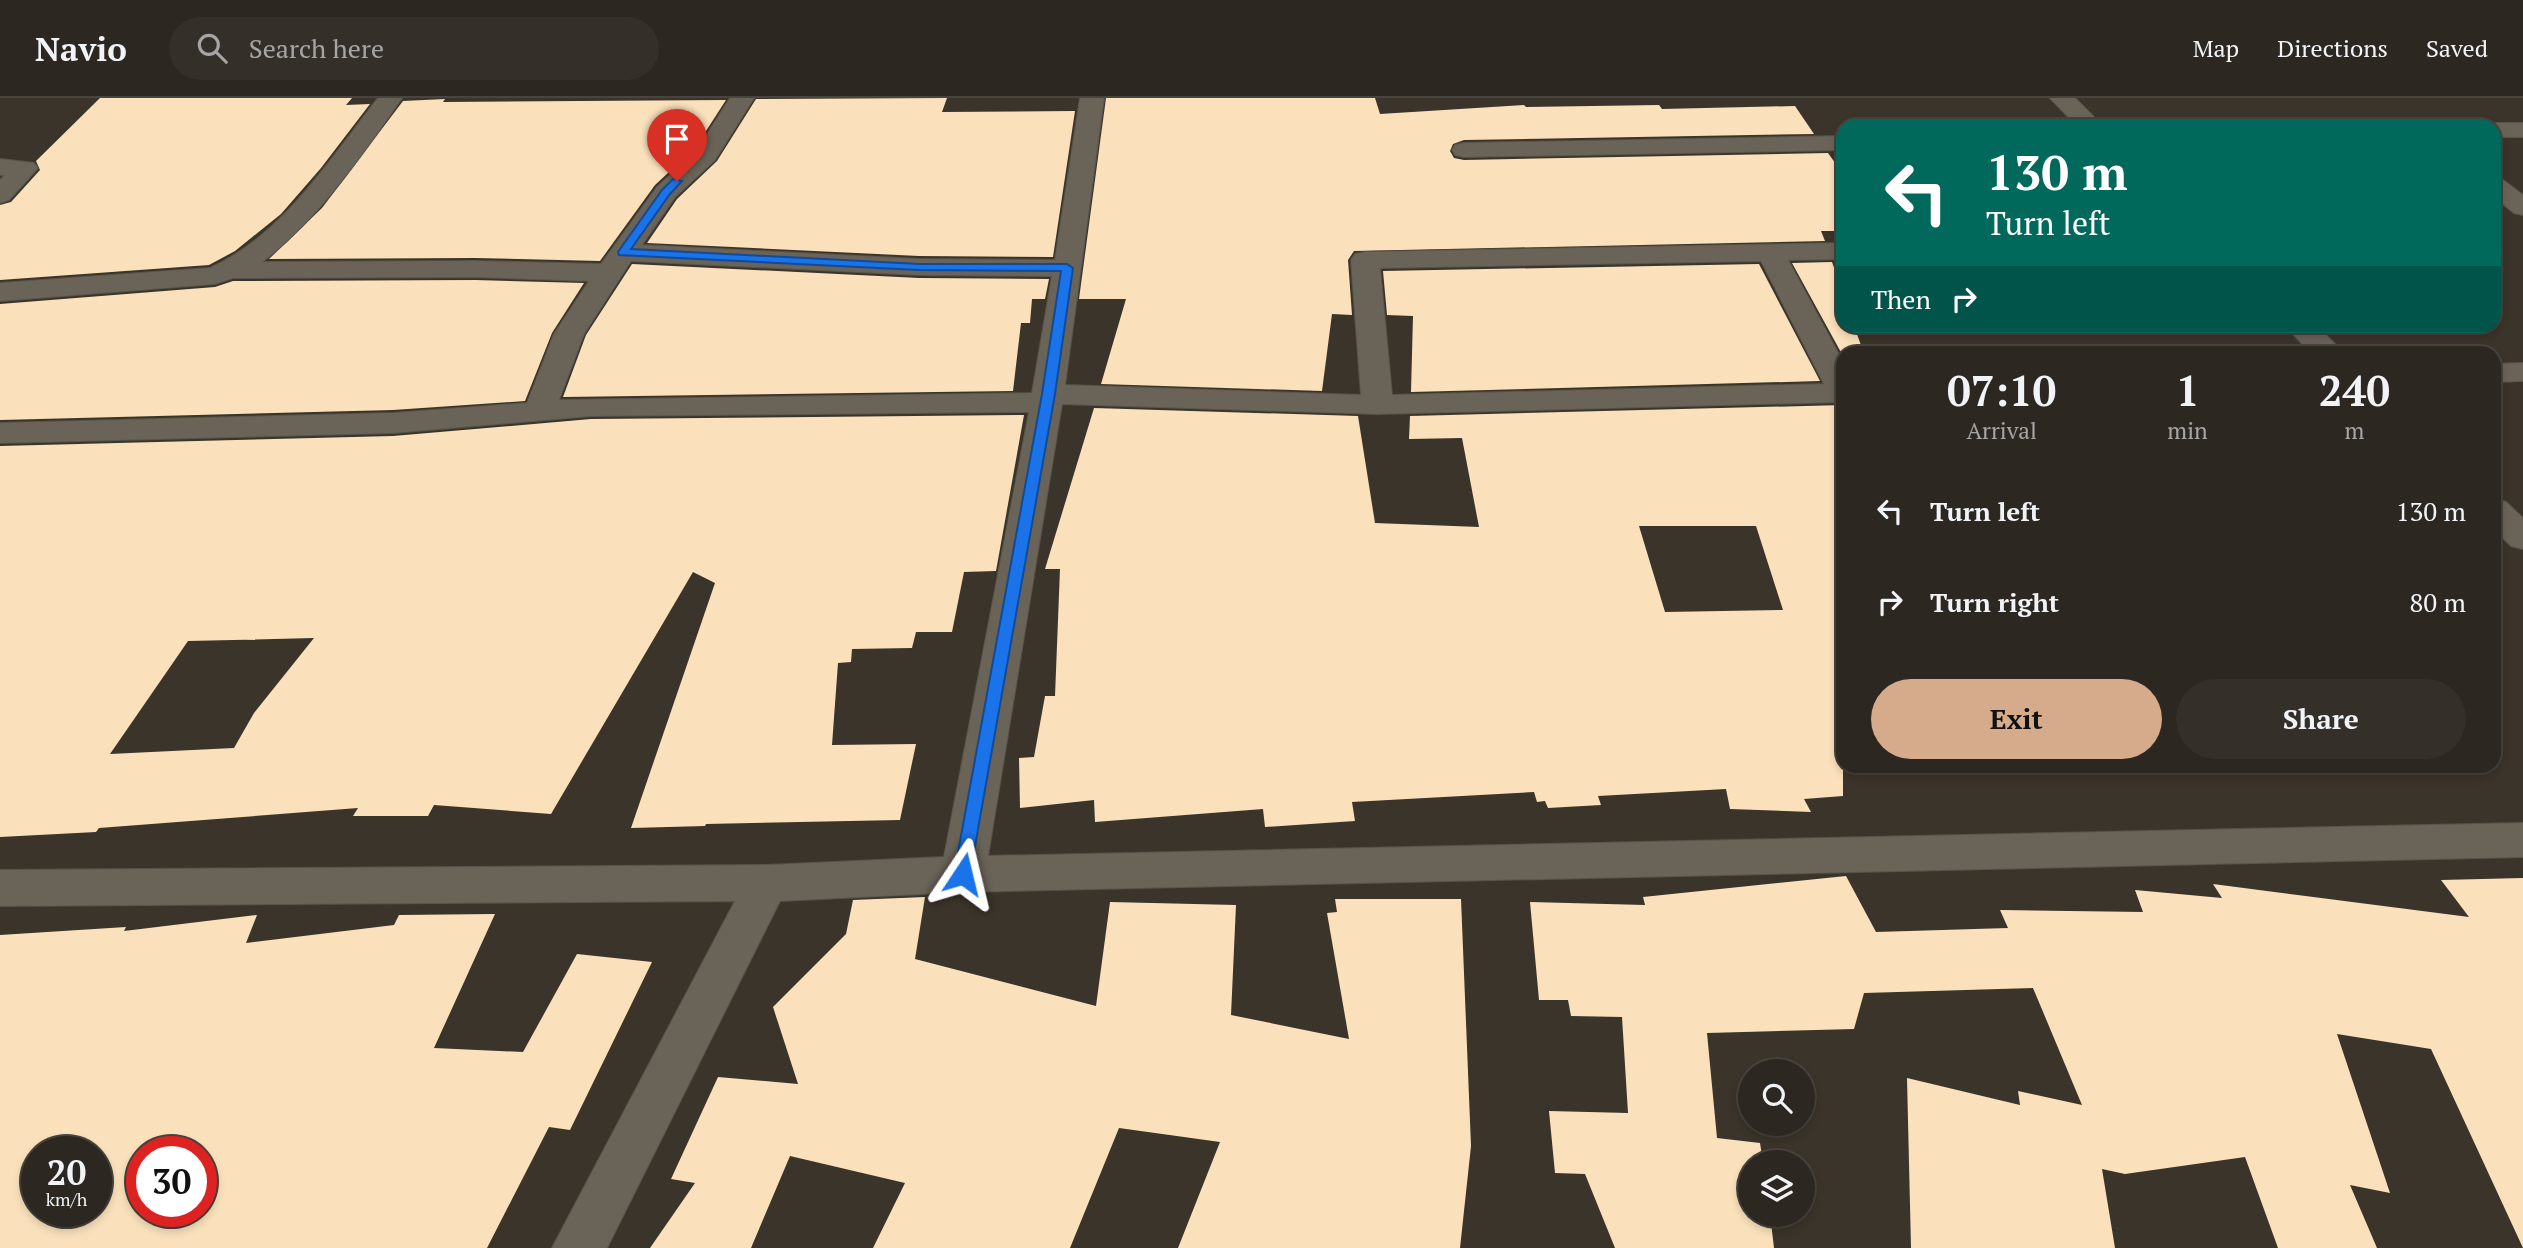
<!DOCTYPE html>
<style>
:root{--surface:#2c2720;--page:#342f29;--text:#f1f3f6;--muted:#a6a5a5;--line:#48443e;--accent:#d6ab8b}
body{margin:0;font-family:"PT Serif",serif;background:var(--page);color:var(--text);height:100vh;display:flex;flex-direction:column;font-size:26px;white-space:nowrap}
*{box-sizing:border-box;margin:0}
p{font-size:23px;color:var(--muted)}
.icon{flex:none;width:38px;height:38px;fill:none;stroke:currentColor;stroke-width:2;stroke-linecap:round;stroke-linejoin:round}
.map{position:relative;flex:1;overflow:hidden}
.side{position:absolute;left:1836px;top:248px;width:665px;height:427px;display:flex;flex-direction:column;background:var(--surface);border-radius:21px;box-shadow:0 4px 10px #0003,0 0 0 2px var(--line)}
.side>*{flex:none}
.banner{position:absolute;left:1836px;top:21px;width:665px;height:214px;border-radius:21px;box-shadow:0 4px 10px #0003,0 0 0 2px var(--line);background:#00695c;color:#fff;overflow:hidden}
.tools{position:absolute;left:1738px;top:961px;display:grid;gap:14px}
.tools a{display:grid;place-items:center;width:77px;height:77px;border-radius:50%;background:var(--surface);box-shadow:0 4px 10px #0003,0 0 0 2px var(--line);font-size:35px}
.speed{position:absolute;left:21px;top:1038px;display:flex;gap:14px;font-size:35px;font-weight:700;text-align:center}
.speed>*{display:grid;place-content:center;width:91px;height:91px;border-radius:50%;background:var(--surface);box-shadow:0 4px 10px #0003,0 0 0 2px var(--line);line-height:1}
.speed small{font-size:18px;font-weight:400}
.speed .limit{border:10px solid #d22;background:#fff;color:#111}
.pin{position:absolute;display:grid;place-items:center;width:60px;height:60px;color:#fff;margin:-72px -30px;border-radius:50% 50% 50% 0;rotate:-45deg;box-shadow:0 0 7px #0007}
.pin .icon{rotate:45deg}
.me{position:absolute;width:77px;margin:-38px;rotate:10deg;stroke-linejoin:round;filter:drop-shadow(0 0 5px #0008)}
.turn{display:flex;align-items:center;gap:24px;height:147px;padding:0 35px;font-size:32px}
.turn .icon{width:91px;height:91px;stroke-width:2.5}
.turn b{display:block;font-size:49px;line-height:60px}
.then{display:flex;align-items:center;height:66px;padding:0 35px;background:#0003;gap:14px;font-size:26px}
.eta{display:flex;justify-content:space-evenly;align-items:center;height:119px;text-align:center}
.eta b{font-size:42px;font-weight:700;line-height:49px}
.primary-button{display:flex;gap:14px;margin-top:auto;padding:14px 35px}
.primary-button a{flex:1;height:80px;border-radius:42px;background:var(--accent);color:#111;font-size:28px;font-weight:700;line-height:80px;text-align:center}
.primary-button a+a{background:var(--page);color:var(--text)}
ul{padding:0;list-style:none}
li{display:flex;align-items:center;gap:21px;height:91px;padding:0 35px}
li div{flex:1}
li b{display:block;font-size:26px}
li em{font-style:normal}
header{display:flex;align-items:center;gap:42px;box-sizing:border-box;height:98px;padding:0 35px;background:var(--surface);border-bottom:2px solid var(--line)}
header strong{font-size:33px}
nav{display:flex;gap:38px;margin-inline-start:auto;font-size:24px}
.search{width:490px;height:63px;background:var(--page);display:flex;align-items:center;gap:18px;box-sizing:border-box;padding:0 24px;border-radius:38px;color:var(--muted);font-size:26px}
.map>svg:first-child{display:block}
.building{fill:#fae1bc;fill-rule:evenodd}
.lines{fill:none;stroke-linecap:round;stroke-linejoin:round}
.minor-casing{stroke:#58534a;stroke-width:2}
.minor{fill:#6a6358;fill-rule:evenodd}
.route{fill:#1a73e8;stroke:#114b97;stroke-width:2}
</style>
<header>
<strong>Navio</strong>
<div class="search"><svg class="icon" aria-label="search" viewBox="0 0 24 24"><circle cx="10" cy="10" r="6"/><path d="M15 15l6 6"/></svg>Search here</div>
<nav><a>Map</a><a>Directions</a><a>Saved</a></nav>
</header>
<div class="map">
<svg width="2523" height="1150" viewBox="0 0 2523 1150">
<rect width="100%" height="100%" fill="#3b342a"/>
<!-- building -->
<path class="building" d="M100 0H352L346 7 370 6 321 70 281 116 235 153 209 167 0 182V107L11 104 40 72 36 63Z
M947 0 942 14 1075 13 1053 159 919 158 647 145 677 101 717 63 756 1Z
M1106 0H1375L1380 16 1524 7 1526 9 1659 7 1662 11 1795 8 1814 36 1464 42 1453 46 1450 53 1454 60 1464 62 1828 55 1843 76V133H1821L1825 143 1354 153 1348 162 1352 217 1332 216 1322 293 1101 286 1126 201H1079Z
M445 1 443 4 726 2 695 50 655 87 600 163 475 160 269 161 322 110 403 3Z
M1832 164 1843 195V228H1854L1862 250 1843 251V258L1792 165Z
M632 166 919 180 1049 181 1045 201H1032L1030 225H1021L1013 293 563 299 586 237Z
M1759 166 1820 283 1411 294 1413 218 1387 217 1383 173Z
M475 182 584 185 552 235 525 303 393 312 0 322V206L215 189 233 183Z
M1843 307V698L1804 701 1811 714 1730 711 1726 691 1598 698 1601 707 1548 710 1545 703 1537 704 1534 694 1352 704 1355 723 1265 729 1263 711 1095 724 1094 702 1020 710 1019 660 1034 659 1045 598H1055L1060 471H1045L1094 310 1358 318 1375 425 1479 429 1462 340 1409 341 1410 318ZM1639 428H1756L1783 512 1665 514Z
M1024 317 996 473 964 474 952 534H916L912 550 852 551 851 564 838 565 832 647 916 646 900 722 706 726 705 728 631 730 715 485 693 474 551 716 434 707 428 718H353L358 710 99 730 96 734 0 739V348L393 338 591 321ZM314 540 254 615 234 650 110 656 188 543Z
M1846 778 1876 834 2008 830 2000 812 2143 814 2135 792 2222 800 2213 786 2469 819 2441 782 2523 780V1150L2431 951 2337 936 2390 1095 2350 1087 2377 1150H2278L2245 1059 2125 1076 2102 1071 2115 1150H1911L1907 980 2020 1007 2018 993 2082 1007 2033 890 1864 895 1854 931 1707 935 1717 1040 1760 1045 1763 1064H1750V1116H1770L1774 1150H1615L1585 1076 1555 1075 1549 1013 1628 1015 1622 919 1571 918 1568 902H1539L1530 804 1645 807 1643 799Z
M925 799 915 861 1096 908 1110 804 1236 807 1231 917 1349 941 1327 815 1337 814 1335 801H1461L1471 1048 1460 1150H1178L1220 1044 1119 1030 1070 1150H873L905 1085 790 1058 751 1150H650L695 1085 671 1081 718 979 798 986 773 909 846 836 853 802Z
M495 816 434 950 523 954 577 856 652 864 570 1032 549 1029 487 1150H0V837L126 829 124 833 257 817 246 845 394 827 399 817ZM37 1054H96V1113H37ZM142 1054H201V1113H142Z"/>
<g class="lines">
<defs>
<path id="minor" d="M378 0H402C362 57 318 122 262 164L475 163 601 166 657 89 697 52 730 0H754L715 62 675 99 642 147 919 161 1055 162 1080 0H1104L1065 287 1361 297 1351 162 1355 156 1365 154 1843 145V161L1788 162 1843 264V304L1377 316 1062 306 988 758 2523 725V759L963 794 780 803 607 1150H552L735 803 0 808V772L767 767 944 759 1029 314 591 318 393 335 0 345V325L393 315 527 305 554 236 589 183 475 179 233 180 215 186 0 203V185L210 170C283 137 330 61 378 0ZM631 163 919 177 1052 178 1032 295 559 302 584 236ZM1761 163 1824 286 1392 297 1380 170Z
M2050 0H2075L2103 28H2077Z
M2494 25H2523V39H2494V28H2485Z
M1843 38V52L1464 59 1455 57 1452 52 1455 47 1464 45Z
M0 61 34 65 38 70 9 102 0 105V82L5 77H0Z
M2494 79 2503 82 2523 97V117L2514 115 2494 99Z
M2285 228H2317L2345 256H2312Z
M2523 265V283L2494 284V266Z
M2494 401 2506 404 2523 420V451L2511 448 2494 431Z"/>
</defs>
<!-- minor casing -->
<use href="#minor" class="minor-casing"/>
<!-- minor -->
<use href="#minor" class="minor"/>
</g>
<!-- route -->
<path class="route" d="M673 81 682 83 670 96 631 151 919 166H1067L1073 170 1055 296 969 782 963 784 956 782 954 776 1042 296 1061 173 919 172 619 157 618 154 662 92Z"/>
</svg>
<div class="tools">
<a><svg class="icon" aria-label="search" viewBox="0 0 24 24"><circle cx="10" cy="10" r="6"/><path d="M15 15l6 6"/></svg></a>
<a><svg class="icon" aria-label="layers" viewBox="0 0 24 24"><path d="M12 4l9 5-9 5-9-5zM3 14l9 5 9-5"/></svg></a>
</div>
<div class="speed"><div>20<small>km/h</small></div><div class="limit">30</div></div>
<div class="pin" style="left:677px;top:83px;background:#d93025"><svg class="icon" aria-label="arrive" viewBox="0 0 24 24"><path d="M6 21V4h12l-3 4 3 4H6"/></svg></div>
<svg class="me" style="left:963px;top:776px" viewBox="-20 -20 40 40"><path d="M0-17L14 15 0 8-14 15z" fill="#1a73e8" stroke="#fff" stroke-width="4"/></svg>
<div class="banner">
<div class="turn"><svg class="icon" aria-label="left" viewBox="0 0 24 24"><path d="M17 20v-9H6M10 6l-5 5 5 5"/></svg><div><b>130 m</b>Turn left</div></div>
<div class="then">Then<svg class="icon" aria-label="right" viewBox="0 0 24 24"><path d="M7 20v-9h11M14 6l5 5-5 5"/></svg></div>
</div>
<section class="side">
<div class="eta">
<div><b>07:10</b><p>Arrival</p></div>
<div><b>1</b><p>min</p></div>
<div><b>240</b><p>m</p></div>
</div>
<ul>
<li><svg class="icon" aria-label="left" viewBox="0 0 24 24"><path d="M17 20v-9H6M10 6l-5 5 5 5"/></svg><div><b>Turn left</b></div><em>130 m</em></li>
<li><svg class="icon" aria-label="right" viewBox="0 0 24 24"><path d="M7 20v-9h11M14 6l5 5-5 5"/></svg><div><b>Turn right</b></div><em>80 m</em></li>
</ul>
<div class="primary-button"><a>Exit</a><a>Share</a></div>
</section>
</div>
